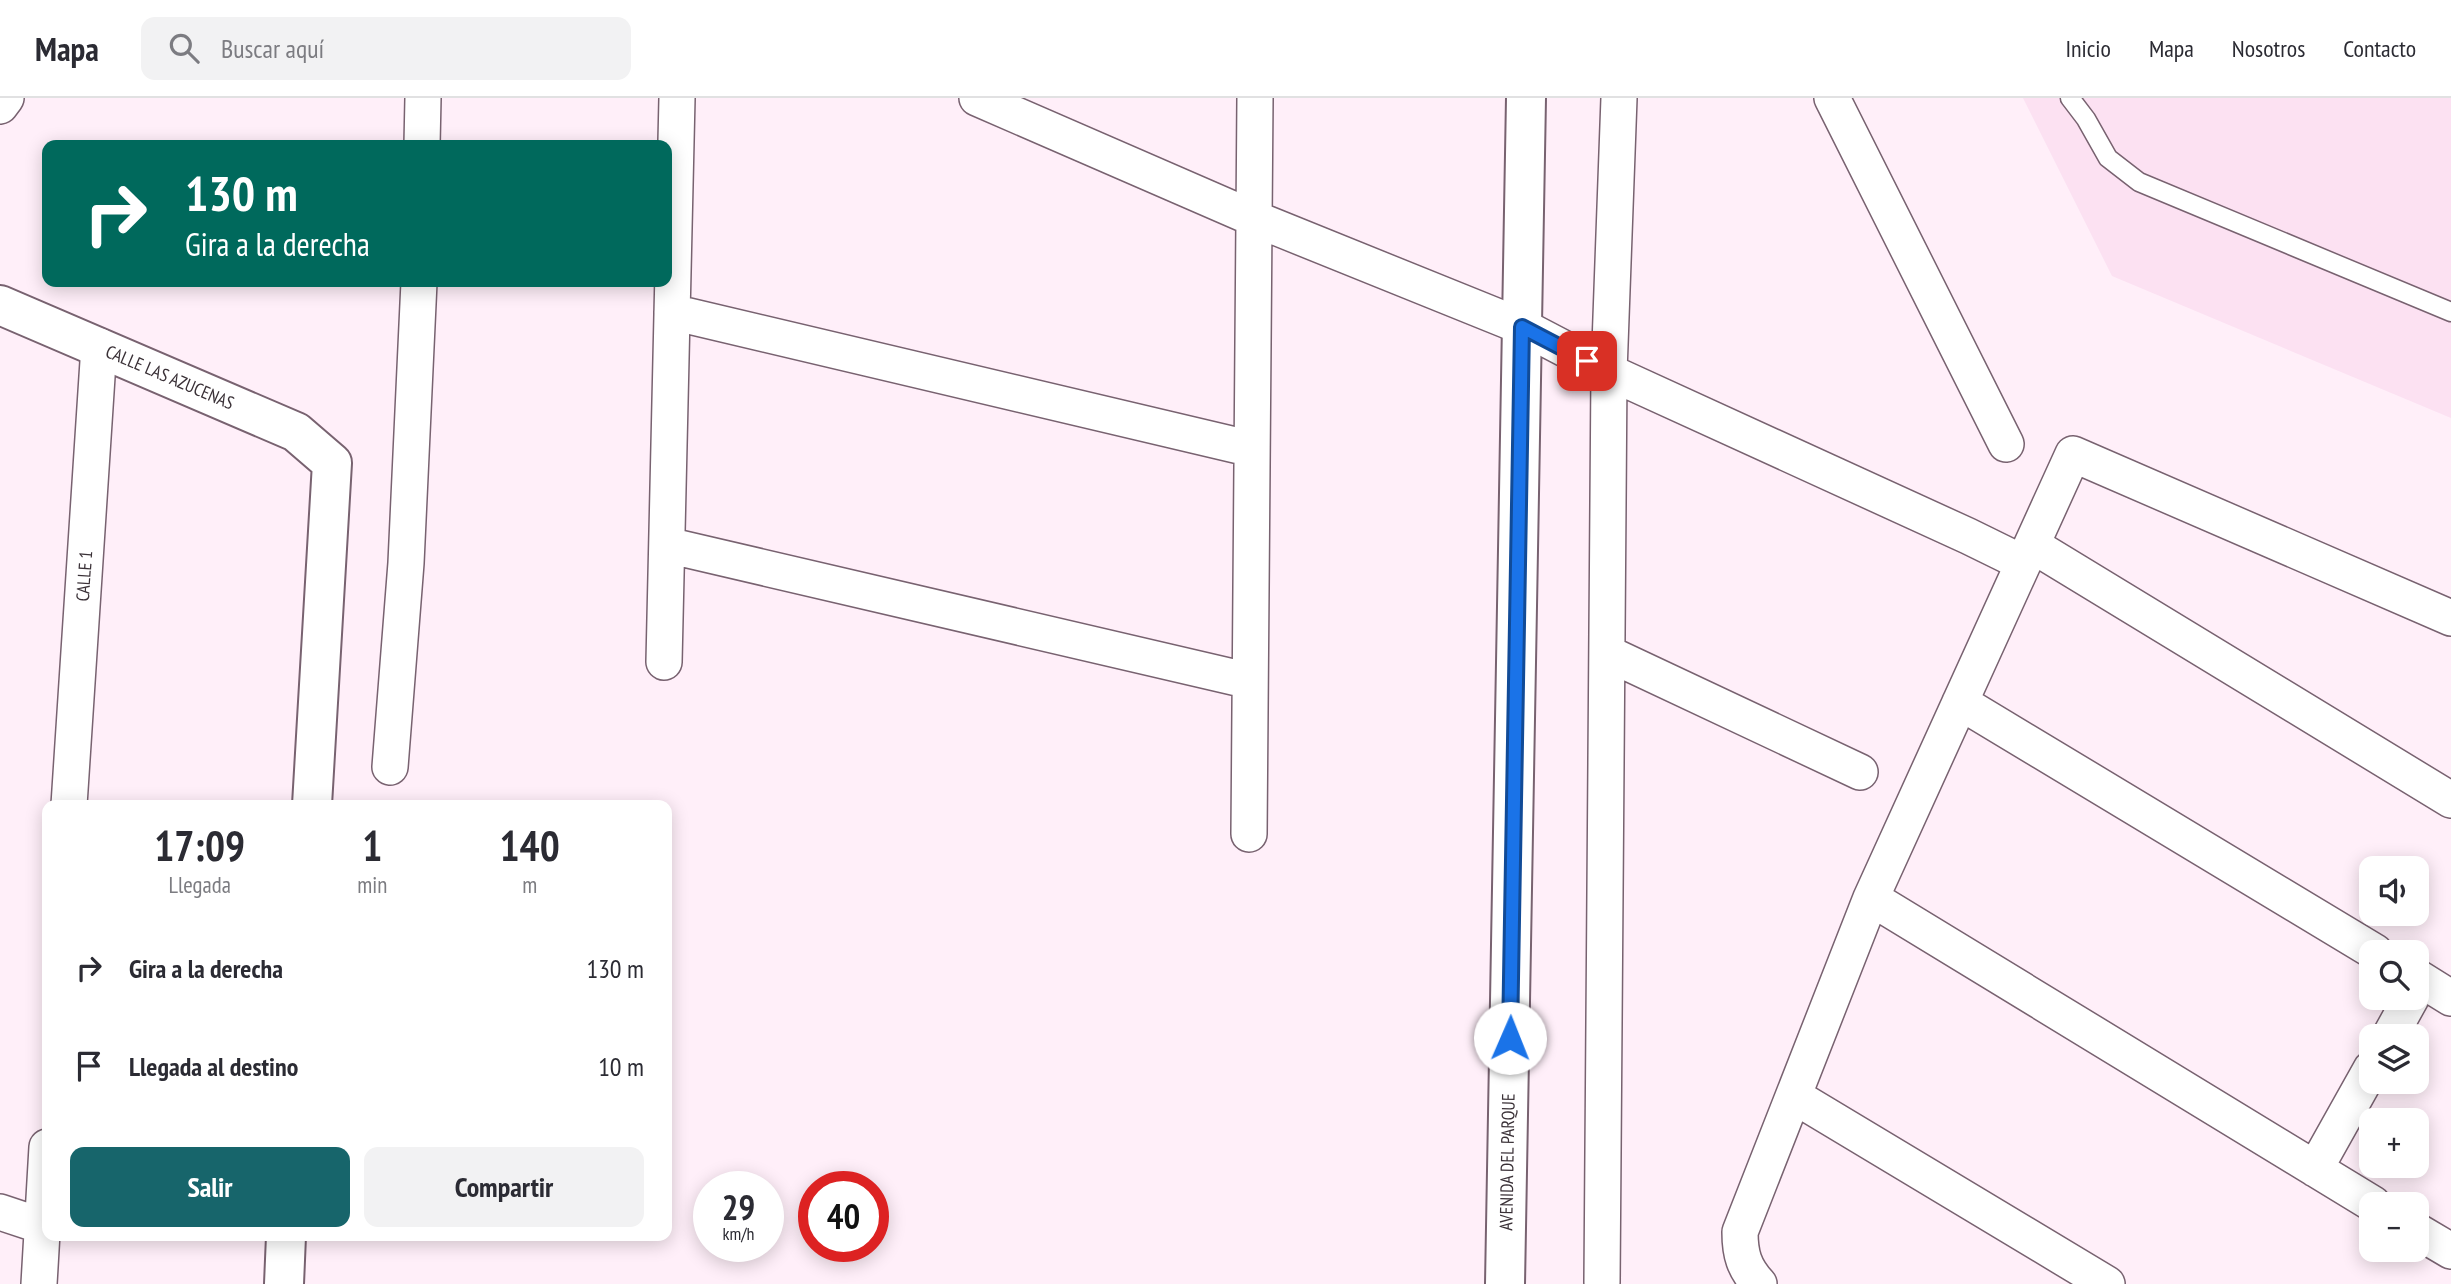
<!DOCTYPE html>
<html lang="es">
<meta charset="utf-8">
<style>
:root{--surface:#fff;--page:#f2f2f3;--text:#2b2b33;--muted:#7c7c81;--line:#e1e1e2;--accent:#17656b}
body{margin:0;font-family:"PT Sans Narrow",sans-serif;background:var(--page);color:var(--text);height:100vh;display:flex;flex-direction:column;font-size:26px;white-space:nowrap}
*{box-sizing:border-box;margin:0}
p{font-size:23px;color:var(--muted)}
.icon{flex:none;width:38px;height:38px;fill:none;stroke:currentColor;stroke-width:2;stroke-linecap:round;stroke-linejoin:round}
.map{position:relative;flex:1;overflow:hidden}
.drawer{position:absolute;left:42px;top:702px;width:630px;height:441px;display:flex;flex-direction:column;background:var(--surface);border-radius:14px;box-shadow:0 4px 18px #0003}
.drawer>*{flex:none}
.hud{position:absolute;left:42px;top:42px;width:630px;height:147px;border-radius:14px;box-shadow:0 4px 18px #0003;background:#00695c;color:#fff;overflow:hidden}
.tools{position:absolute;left:2359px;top:758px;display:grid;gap:14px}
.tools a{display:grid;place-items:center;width:70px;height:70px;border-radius:14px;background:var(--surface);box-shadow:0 4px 18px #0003;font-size:35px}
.speed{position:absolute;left:693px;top:1073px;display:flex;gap:14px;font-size:35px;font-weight:700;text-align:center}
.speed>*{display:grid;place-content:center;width:91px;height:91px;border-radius:50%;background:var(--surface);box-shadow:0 4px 18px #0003;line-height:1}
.speed small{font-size:18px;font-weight:400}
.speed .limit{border:10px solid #d22;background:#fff;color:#111}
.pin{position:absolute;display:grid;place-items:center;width:60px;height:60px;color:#fff;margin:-30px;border-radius:14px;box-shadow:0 4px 10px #0006}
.me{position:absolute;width:77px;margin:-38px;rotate:1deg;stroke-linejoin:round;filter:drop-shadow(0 0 5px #0008)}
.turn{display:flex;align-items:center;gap:24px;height:147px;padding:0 28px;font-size:32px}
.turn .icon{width:91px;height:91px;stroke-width:2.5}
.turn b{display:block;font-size:49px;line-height:60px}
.eta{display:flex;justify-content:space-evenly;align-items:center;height:119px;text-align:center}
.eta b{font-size:42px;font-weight:600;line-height:49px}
.action{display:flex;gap:14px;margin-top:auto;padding:14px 28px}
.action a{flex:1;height:80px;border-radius:14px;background:var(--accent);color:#fff;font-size:28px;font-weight:600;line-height:80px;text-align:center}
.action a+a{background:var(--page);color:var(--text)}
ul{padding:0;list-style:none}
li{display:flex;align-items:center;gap:21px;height:98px;padding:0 28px}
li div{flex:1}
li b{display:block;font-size:26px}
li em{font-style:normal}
header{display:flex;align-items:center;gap:42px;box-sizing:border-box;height:98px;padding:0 35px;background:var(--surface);border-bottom:2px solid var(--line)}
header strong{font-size:33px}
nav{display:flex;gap:38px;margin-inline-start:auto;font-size:24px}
.search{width:490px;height:63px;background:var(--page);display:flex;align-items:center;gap:18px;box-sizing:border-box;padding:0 24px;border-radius:14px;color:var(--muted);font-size:26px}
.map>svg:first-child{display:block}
.built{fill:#fce1f2}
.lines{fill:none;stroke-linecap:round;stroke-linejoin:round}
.service-casing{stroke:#786270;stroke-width:21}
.minor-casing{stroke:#786270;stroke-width:38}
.tertiary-casing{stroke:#786270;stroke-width:42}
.service{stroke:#fff;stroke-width:18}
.minor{stroke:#fff;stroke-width:35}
.tertiary{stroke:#fff;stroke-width:38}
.route-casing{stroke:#114b97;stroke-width:18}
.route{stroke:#1a73e8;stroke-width:12}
.labels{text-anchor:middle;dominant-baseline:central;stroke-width:7;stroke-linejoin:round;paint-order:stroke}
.street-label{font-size:18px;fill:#3a3137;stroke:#fff}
</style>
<header>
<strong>Mapa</strong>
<div class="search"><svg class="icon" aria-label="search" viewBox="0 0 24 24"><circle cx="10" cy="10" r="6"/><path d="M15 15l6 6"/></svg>Buscar aquí</div>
<nav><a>Inicio</a><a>Mapa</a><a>Nosotros</a><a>Contacto</a></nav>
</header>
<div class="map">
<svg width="2451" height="1186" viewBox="0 0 2451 1186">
<rect width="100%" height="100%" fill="#ffeff9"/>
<!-- built -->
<path class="built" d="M2023 0H2451V320L2112 178Z"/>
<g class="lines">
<defs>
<path id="service" d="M2070 0 2086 21 2108 60 2139 84 2451 214"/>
<path id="minor" d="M977 0 1253 120 1523 229 1609 274 1968 438 2023 465
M1832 0 2006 346
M0 8 6 0
M422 47 423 0
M672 214 1252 351
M667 447 1250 583
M2032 447 2451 702
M1607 555 1860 674
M664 564 677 0
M1960 604 2375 854
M390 669 406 465 419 184
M69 707 99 248
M1249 736 1255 0
M1871 800 2373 1106
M2417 879 2451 900
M2390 938 2411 900
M1794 998 2107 1186
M2315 1071 2371 971
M0 1114 42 1128
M2417 1133 2451 1153
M1602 1184 1609 274 1619 0
M39 1186 47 1049
M1759 1186C1744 1170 1740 1156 1740 1134L1871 800 2073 356 2451 520"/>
<path id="tertiary" d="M0 207 296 334 332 365 312 707
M284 1186 286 1138
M1505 1186 1526 0"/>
</defs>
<!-- service casing -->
<use href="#service" class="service-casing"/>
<!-- minor casing -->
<use href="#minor" class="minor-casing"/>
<!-- tertiary casing -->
<use href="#tertiary" class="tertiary-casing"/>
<!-- service -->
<use href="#service" class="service"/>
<!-- minor -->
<use href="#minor" class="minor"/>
<!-- tertiary -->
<use href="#tertiary" class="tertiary"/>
</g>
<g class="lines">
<defs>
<path id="route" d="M1510 940 1522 229 1587 263"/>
</defs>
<!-- route casing -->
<use href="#route" class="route-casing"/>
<!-- route -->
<use href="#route" class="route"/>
</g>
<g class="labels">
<!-- street labels -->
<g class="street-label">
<text transform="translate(170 279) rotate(23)">CALLE LAS AZUCENAS</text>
<text transform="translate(84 478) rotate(-86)">CALLE 1</text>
<text transform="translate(1507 1064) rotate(-89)">AVENIDA DEL PARQUE</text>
</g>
</g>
</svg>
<div class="tools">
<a><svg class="icon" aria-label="sound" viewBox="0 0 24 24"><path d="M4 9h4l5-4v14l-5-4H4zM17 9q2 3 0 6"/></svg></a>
<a><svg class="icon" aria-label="search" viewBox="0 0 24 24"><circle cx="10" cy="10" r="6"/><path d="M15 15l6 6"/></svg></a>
<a><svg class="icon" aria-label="layers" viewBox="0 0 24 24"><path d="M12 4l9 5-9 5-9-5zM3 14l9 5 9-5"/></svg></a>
<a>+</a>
<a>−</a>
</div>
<div class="speed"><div>29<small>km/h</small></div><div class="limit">40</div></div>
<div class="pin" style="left:1587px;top:263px;background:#d93025"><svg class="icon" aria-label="arrive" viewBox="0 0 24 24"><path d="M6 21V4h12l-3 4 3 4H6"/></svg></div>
<svg class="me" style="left:1510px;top:940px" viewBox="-20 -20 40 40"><circle r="19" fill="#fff"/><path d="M0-13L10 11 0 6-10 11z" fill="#1a73e8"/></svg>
<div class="hud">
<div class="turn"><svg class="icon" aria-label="right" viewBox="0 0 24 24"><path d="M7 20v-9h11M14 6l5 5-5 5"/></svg><div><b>130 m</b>Gira a la derecha</div></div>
</div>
<section class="drawer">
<div class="eta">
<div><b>17:09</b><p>Llegada</p></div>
<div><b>1</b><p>min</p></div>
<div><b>140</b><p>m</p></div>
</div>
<ul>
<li><svg class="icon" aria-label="right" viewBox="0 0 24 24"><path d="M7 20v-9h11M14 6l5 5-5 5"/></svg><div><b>Gira a la derecha</b></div><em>130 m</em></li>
<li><svg class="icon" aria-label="arrive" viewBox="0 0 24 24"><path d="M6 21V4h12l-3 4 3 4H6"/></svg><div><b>Llegada al destino</b></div><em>10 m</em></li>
</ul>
<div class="action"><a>Salir</a><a>Compartir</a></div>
</section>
</div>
